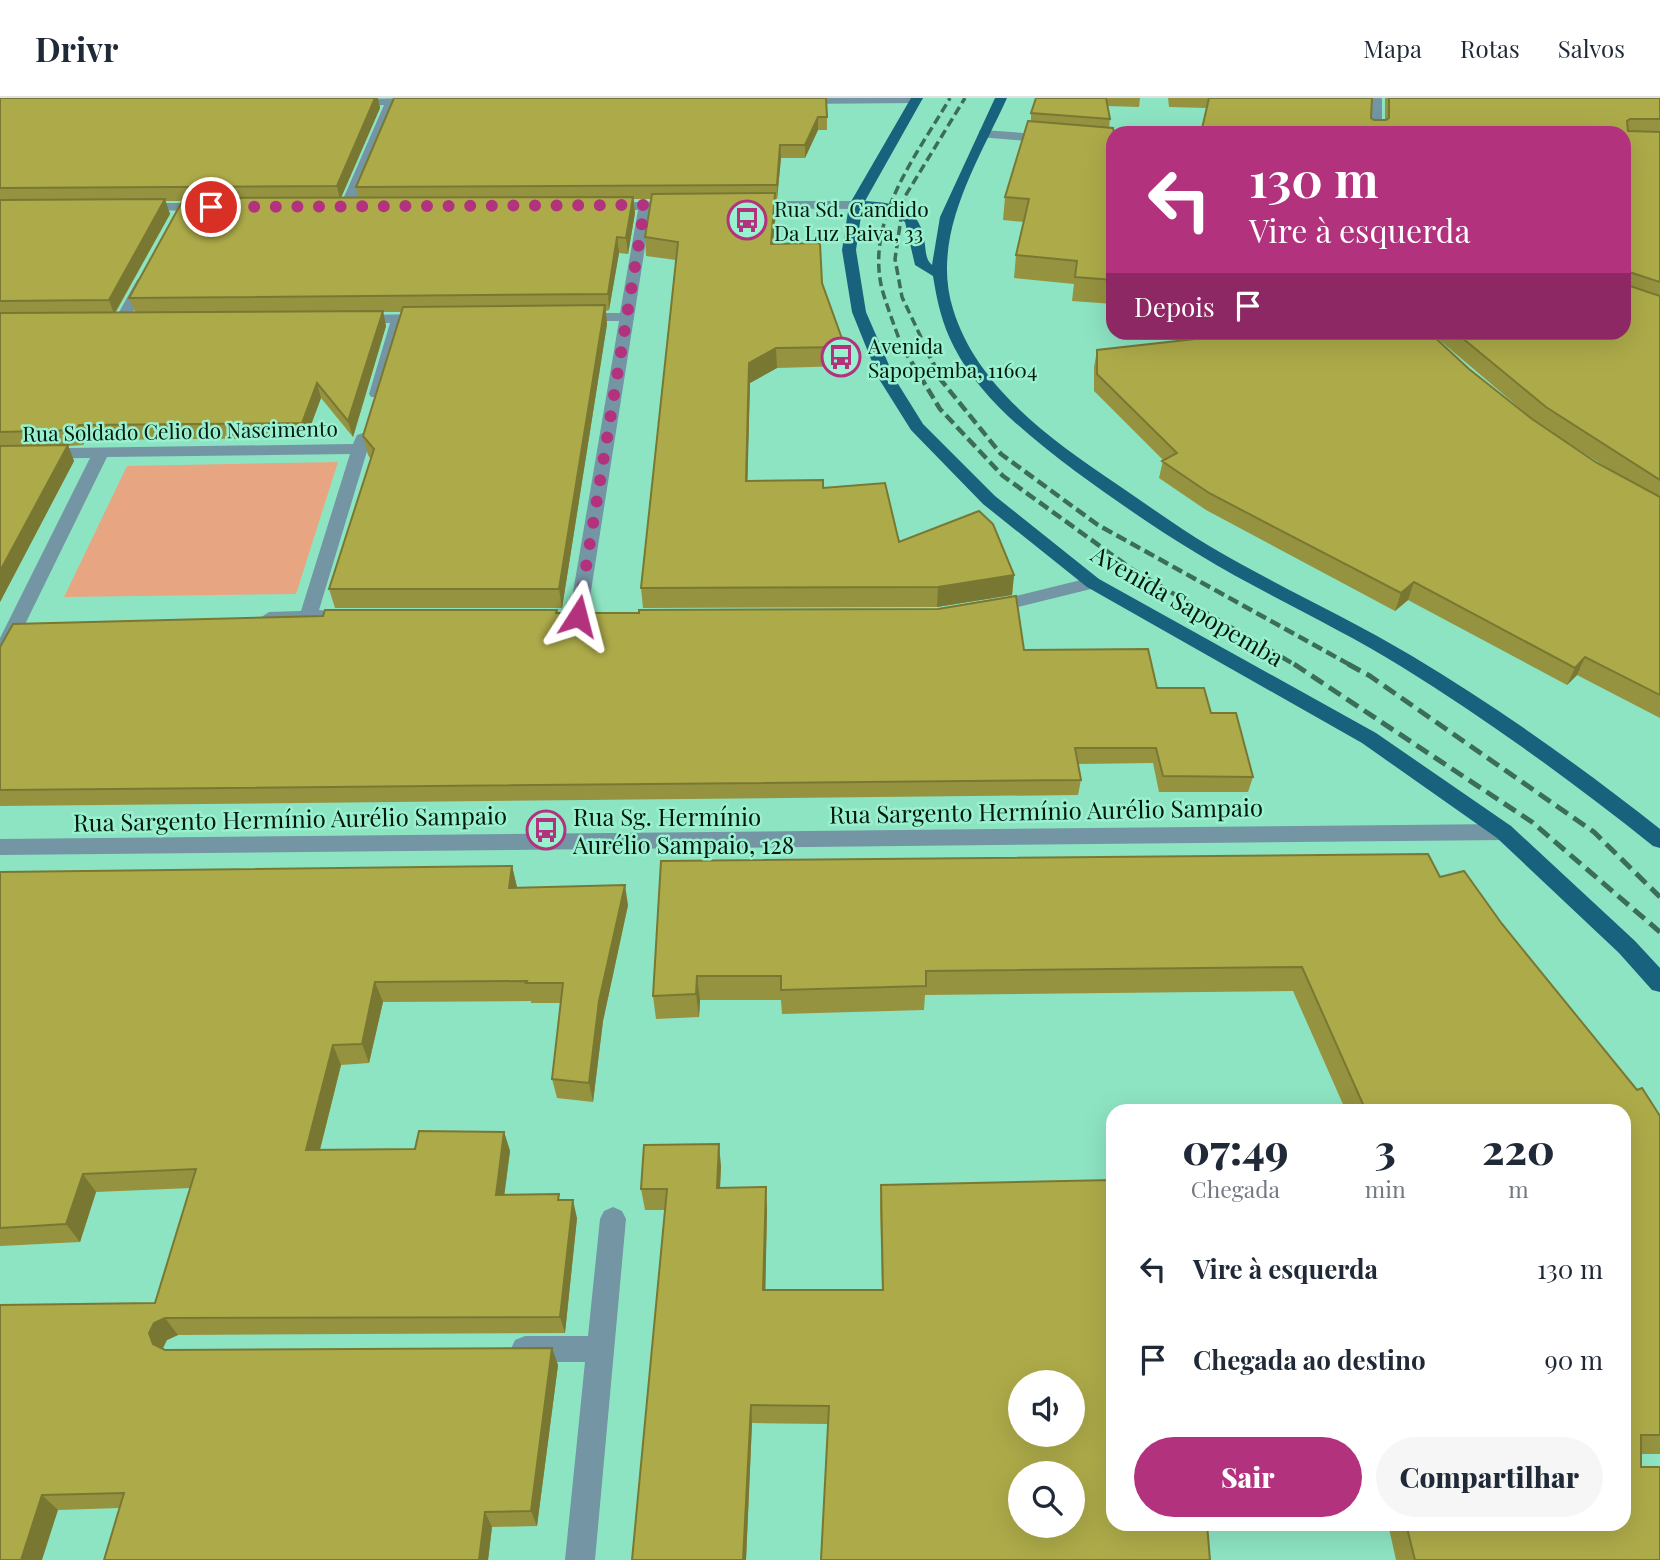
<!DOCTYPE html>
<html lang="pt">
<meta charset="utf-8">
<style>
:root{--surface:#fff;--page:#f6f6f7;--text:#1f2937;--muted:#747a83;--line:#e0e1e3;--accent:#b2327e}
body{margin:0;font-family:"Playfair Display",serif;background:var(--page);color:var(--text);height:100vh;display:flex;flex-direction:column;font-size:26px;white-space:nowrap}
*{box-sizing:border-box;margin:0}
p{font-size:23px;color:var(--muted)}
.icon{flex:none;width:38px;height:38px;fill:none;stroke:currentColor;stroke-width:2;stroke-linecap:round;stroke-linejoin:round}
.map{position:relative;flex:1;overflow:hidden}
.sheet{position:absolute;left:1106px;top:1006px;width:525px;height:427px;display:flex;flex-direction:column;background:var(--surface);border-radius:21px;box-shadow:0 7px 28px #0002}
.sheet>*{flex:none}
.guide{position:absolute;left:1106px;top:28px;width:525px;height:214px;border-radius:21px;box-shadow:0 7px 28px #0002;background:#b2327e;color:#fff;overflow:hidden}
.fabs{position:absolute;left:1008px;top:1272px;display:grid;gap:14px}
.fabs a{display:grid;place-items:center;width:77px;height:77px;border-radius:50%;background:var(--surface);box-shadow:0 7px 28px #0002;font-size:35px}
.pin{position:absolute;display:grid;place-items:center;width:60px;height:60px;color:#fff;margin:-30px;border:4px solid #fff;border-radius:50%;box-shadow:0 2px 7px #0007}
.me{position:absolute;width:77px;margin:-38px;rotate:9deg;stroke-linejoin:round;filter:drop-shadow(0 0 5px #0008)}
.turn{display:flex;align-items:center;gap:24px;height:147px;padding:0 28px;font-size:32px}
.turn .icon{width:91px;height:91px;stroke-width:2.5}
.turn b{display:block;font-size:49px;line-height:60px}
.then{display:flex;align-items:center;height:66px;padding:0 28px;background:#0003;gap:14px;font-size:26px}
.eta{display:flex;justify-content:space-evenly;align-items:center;height:119px;text-align:center}
.eta b{font-size:42px;font-weight:800;line-height:49px}
.cta{display:flex;gap:14px;margin-top:auto;padding:14px 28px}
.cta a{flex:1;height:80px;border-radius:42px;background:var(--accent);color:#fff;font-size:28px;font-weight:800;line-height:80px;text-align:center}
.cta a+a{background:var(--page);color:var(--text)}
ul{padding:0;list-style:none}
li{display:flex;align-items:center;gap:21px;height:91px;padding:0 28px}
li div{flex:1}
li b{display:block;font-size:26px}
li em{font-style:normal}
header{display:flex;align-items:center;gap:42px;box-sizing:border-box;height:98px;padding:0 35px;background:var(--surface);border-bottom:2px solid var(--line)}
header strong{font-size:33px}
nav{display:flex;gap:38px;margin-inline-start:auto;font-size:24px}
.map>svg:first-child{display:block}
.green{fill:#e8a582}
.lines{fill:none;stroke-linecap:round;stroke-linejoin:round}
.minor{fill:#7395a4;fill-rule:evenodd}
.major{fill:#18627e;fill-rule:evenodd}
.rail-far2{stroke:#3b6d5a;stroke-width:3.5;stroke-dasharray:9 4.5;stroke-linecap:butt}
.rail-far1{stroke:#3b6d5a;stroke-width:4.5;stroke-dasharray:11 5;stroke-linecap:butt}
.rail{stroke:#3b6d5a;stroke-width:5;stroke-dasharray:14 7;stroke-linecap:butt}
.wall{fill:#95933f;fill-rule:evenodd}
.shaded-wall{fill:#797833}
.building{fill:#adab49;stroke:#797833;stroke-width:2;fill-rule:evenodd}
.route{stroke:#b2327e;stroke-width:12;stroke-dasharray:0 21.6}
.labels{text-anchor:middle;dominant-baseline:central;stroke-width:5;stroke-linejoin:round;paint-order:stroke}
.far-poi-label{font-size:21px;fill:#00180f;stroke:#9af1d0;text-anchor:start}
.far-street-label{font-size:21px;fill:#00180f;stroke:#9af1d0}
.street-label{font-size:24px;fill:#00180f;stroke:#9af1d0}
.poi-label{font-size:24px;fill:#00180f;stroke:#9af1d0;text-anchor:start}
</style>
<header>
<strong>Drivr</strong>
<nav><a>Mapa</a><a>Rotas</a><a>Salvos</a></nav>
</header>
<div class="map">
<svg width="1660" height="1462" viewBox="0 0 1660 1462">
<rect width="100%" height="100%" fill="#8de4c3"/>
<!-- green -->
<path class="green" d="M338 364 296 496 64 499 127 368Z"/>
<g class="lines">
<!-- minor -->
<path class="minor" d="M423 0 427 3 425 6 396 7 354 108 352 111H342L340 108 384 7 352 8 348 7V1Z
M792 0H922L923 1 917 5 797 6 793 5Z
M1370 0H1382V35H1370Z
M983 32 1051 37 1057 41 1051 45 979 39V33Z
M677 103 684 107 682 110 651 111 587 518 578 524 569 518 619 223H580L573 219 580 215H620L638 112H608L601 108 603 105Z
M748 103H856L863 107 856 111 743 110 741 107Z
M139 105H208L215 109 208 113 134 112 132 109Z
M144 178 151 182 128 223 126 226H116L114 223 137 182Z
M428 216 433 217 435 220 433 223 405 225 385 296 383 299H371L369 296 390 225H356L349 221 356 217Z
M363 335 371 340 319 512 342 514 344 518 342 522 269 526 260 520 269 514 301 513 350 356 107 359 9 559 7 563 0 565V540L90 360 0 361V351L353 346 357 337Z
M1093 479 1099 481 1102 485 1099 489 990 516 981 510 984 506Z
M1504 726 1511 728 1515 734 1511 740 1504 742 0 757V741Z
M613 1109 622 1113 626 1121 595 1462H565L585 1264H525L515 1260 511 1251 515 1242 525 1238H588L600 1121 604 1113Z"/>
<!-- major -->
<path class="major" d="M911 0H923L865 103C898 105 921 109 925 147 926 155 926 162 932 167L940 119 995 0H1007C978 64 930 138 953 211 977 290 1053 343 1118 387 1149 408 1179 430 1211 449 1277 488 1347 519 1412 558 1499 610 1580 668 1660 731V750L1653 748C1572 683 1490 624 1402 569 1336 528 1265 497 1198 456 1156 431 1115 402 1075 373 1030 339 980 300 954 249 942 226 937 203 933 178L915 167 905 124 888 114 862 111 856 152 866 214 895 281 923 326 995 398 1099 481 1376 635 1511 728 1635 843 1660 870V894L1652 892 1619 855 1497 740 1362 645 1087 489 983 406 911 332 879 281 852 214 842 152 849 107Z"/>
<!-- rail-far2 -->
<path class="rail-far2" d="M903 252C896 232 888 212 882 191 865 121 917 57 950 0
M927 252 902 199 895 161 904 100 965 0"/>
<!-- rail-far1 -->
<path class="rail-far1" d="M903 250 940 311 1003 378 1133 472 1297 568
M926 250 941 282 1001 356 1098 427 1352 568"/>
<!-- rail -->
<path class="rail" d="M1294 566 1532 724 1660 834
M1348 566 1370 578 1594 734 1660 799"/>
</g>
<!-- wall -->
<path class="wall" d="M0 0H378L380 10 341 100H358L356 89 394 0 827 19V32H818L805 60H781L777 101H776V114L773 146 822 185 845 249V268L777 270 750 285 747 382 823 390 899 444 1014 477 1012 497 937 509 643 510 641 490 676 162 646 158 645 139 651 101H634L635 115 628 156 619 155 609 212 606 213 607 226 562 510H335L329 491 371 361 368 357 363 338 401 214H383L386 228 353 339 321 300 306 340 85 342 83 347 68 348 74 363 0 504ZM165 103H182L129 200 135 214H116L170 116Z
M1036 0H1140L1139 9 1107 8 1110 21 1109 30 1113 35V206L1072 203 1074 186 1014 180 1016 157 1024 124 1003 122 1005 99 1031 24V15Z
M1168 0H1372L1371 20 1374 22H1385V0H1660V620L1577 577 1567 587 1408 502 1395 513 1206 412 1159 380 1163 362 1094 293V269L1097 252 1469 271 1536 324 1430 234H1624V35H1201L1207 10 1169 9ZM1552 335 1609 371 1597 365Z
M557 512V515L1024 552 1157 590 1211 615 1253 679 1248 694H1159L1153 665 1078 666 1081 682 1078 697 0 708V549L323 518Z
M661 763 1440 779 1502 826 1637 992 1660 1018V1356H1641V1369L1660 1462H1396L1388 1426H1624V1013H1346L1293 893 925 897 924 912 782 916 781 902H700L699 919 656 921 653 898Z
M512 768 517 790 628 807 603 923 593 1004 557 1000 552 981 561 905H531V903L383 904 369 965 341 967 320 1052 415 1051 504 1034 510 1053 504 1097 561 1102 577 1120 565 1235 178 1237 167 1242 162 1251 165 1252 552 1250 558 1267 537 1428 492 1429 488 1462H104L119 1410 58 1412 0 1462 155 1205 191 1090 96 1094 80 1144 0 1148V774Z
M721 1068 720 1090 767 1111 765 1192H882L880 1108 881 1087 1113 1082 828 1326 752 1325 746 1462H632L665 1112H645L641 1091Z"/>
<!-- shaded-wall -->
<path class="shaded-wall" d="M375 0H378L380 10 340 102 337 88Z
M818 19V32L805 60V47Z
M780 47 781 60 777 101V87Z
M775 95 776 114 771 165V146Z
M633 99 635 115 628 156 626 140Z
M165 101 170 116 114 216 109 202Z
M617 139 619 155 609 212 608 196Z
M605 207 607 226 562 510 559 491Z
M383 213 386 228 353 339 348 323Z
M776 250 777 270 750 285 747 403 746 383 749 265Z
M317 285 321 300 306 340 302 325Z
M79 327 85 342 83 347 76 332Z
M68 347 74 363 0 504V473Z
M1014 477 1012 497 937 509 938 489Z
M1414 484 1408 502 1395 513 1401 495Z
M1585 559 1577 577 1567 587 1575 570Z
M512 768 517 789 514 811 509 790Z
M625 787 628 807 603 923 593 1004 589 985 599 903Z
M697 878 700 902 699 919 696 896Z
M375 884 383 904 369 965 362 946Z
M333 947 341 967 315 1071 306 1052Z
M504 1034 510 1053 502 1115 496 1097Z
M719 1046 721 1068 719 1111 717 1090Z
M83 1076 96 1094 80 1144 66 1126Z
M766 1089 767 1111 765 1212 763 1192Z
M573 1102 577 1120 565 1235 560 1219Z
M165 1220 178 1237 167 1242 162 1252 153 1246 149 1235 154 1225Z
M552 1250 558 1267 537 1428 531 1413Z
M751 1307 752 1325 746 1462H743Z
M42 1397 58 1412 42 1462H21Z
M485 1414 492 1429 488 1462H479Z"/>
<!-- building -->
<path class="building" d="M0 0H375L337 88 0 90Z
M394 0H826L827 19H818L805 47H780L777 87 356 89Z
M1036 0H1106L1110 21 1031 15Z
M1209 0H1372L1371 20 1374 22H1386L1389 20V0H1660V21H1630L1627 23 1628 33 1660 34V184L1629 174 1630 188 1660 198V382L1546 309 1455 234H1624V35H1201Z
M1028 23 1113 30 1114 35 1113 182 1075 179 1077 163 1016 157 1029 101 1005 99Z
M775 95 771 146 820 145 822 185 845 249 776 250 749 265 746 383 823 382V390L885 385 899 444 979 413 993 426 1014 477 938 489 641 490 678 144 645 139 652 96Z
M633 99 626 140 617 139 608 196 129 200 184 100Z
M165 101 109 202 0 203V102Z
M605 207 559 491H329L374 351 363 338 403 209Z
M383 213 348 323 317 285 302 325 79 327 76 332 0 334V215Z
M1258 234H1429L1469 271 1532 321 1597 365 1660 399V597L1585 559 1575 570 1414 484 1401 495 1209 395 1162 363 1177 355 1097 276V252Z
M68 347 0 473V348Z
M1016 498 1024 552 1148 551 1157 590H1204L1211 615H1236L1253 679 1163 678 1156 650H1075L1081 682 0 692V549L13 526 323 518 325 512H557L556 515H639V512L938 511Z
M1428 756 1440 779 1464 773 1502 826 1637 992 1642 990 1660 1018V1337H1641V1369H1660V1462H1415L1406 1426H1624V1013H1366L1302 869 926 873V888L781 892V878H697L696 896 653 898 661 763Z
M512 768 509 790 625 787 599 903 589 985 552 981 563 885H526L527 883 375 884 362 946 333 947 306 1052 415 1051 419 1033 504 1034 496 1097 559 1096 558 1102H573L560 1219 165 1220 154 1225 149 1235 153 1246 165 1252 552 1250 531 1413 485 1414 479 1462H104L124 1395 42 1397 21 1462H0V1207L155 1205 196 1071 83 1076 66 1126 0 1130V774Z
M719 1046 717 1090 766 1089 763 1192H883L881 1087 1113 1082V1426H1207L1210 1462H821L829 1308 751 1307 743 1462H632L667 1091H641L644 1047ZM1020 1284H1073V1337H1020ZM1020 1376H1073V1428H1020Z"/>
<g class="lines">
<!-- route -->
<path class="route" d="M211 109 645 107 578 518"/>
</g>
<!-- icons -->
<defs>
<symbol id="bus-ring" viewBox="-11 -11 22 22"><circle r="9.5" fill="#9af1d0" stroke="#b2327e" stroke-width="1.5"/><path d="M-5-6H5V4H4V6H2V4H-2V6H-4V4H-5ZM-3.5-4V0h7V-4ZM-3.5 1.2v1.5H-2V1.2ZM2 1.2v1.5H3.5V1.2Z" fill="#b2327e"/></symbol>
</defs>
<g fill-rule="evenodd">
<use href="#bus-ring" x="725" y="100" width="44" height="44"/>
<use href="#bus-ring" x="819" y="237" width="44" height="44"/>
<use href="#bus-ring" x="524" y="710" width="44" height="44"/>
</g>
<g class="labels">
<!-- far-poi labels -->
<g class="far-poi-label">
<text x="774" y="110">Rua Sd. Candido<tspan x="774" dy="24">Da Luz Paiva, 33</tspan></text>
<text x="868" y="247">Avenida<tspan x="868" dy="24">Sapopemba, 11604</tspan></text>
</g>
<!-- far-street labels -->
<g class="far-street-label">
<text transform="translate(180 332) rotate(-1)">Rua Soldado Celio do Nascimento</text>
</g>
<!-- street labels -->
<g class="street-label">
<text transform="translate(1188 507) rotate(30)">Avenida Sapopemba</text>
<text transform="translate(1046 712) rotate(-1)">Rua Sargento Hermínio Aurélio Sampaio</text>
<text transform="translate(290 720) rotate(-1)">Rua Sargento Hermínio Aurélio Sampaio</text>
</g>
<!-- poi labels -->
<g class="poi-label">
<text x="573" y="718">Rua Sg. Hermínio<tspan x="573" dy="28">Aurélio Sampaio, 128</tspan></text>
</g>
</g>
</svg>
<div class="fabs">
<a><svg class="icon" aria-label="sound" viewBox="0 0 24 24"><path d="M4 9h4l5-4v14l-5-4H4zM17 9q2 3 0 6"/></svg></a>
<a><svg class="icon" aria-label="search" viewBox="0 0 24 24"><circle cx="10" cy="10" r="6"/><path d="M15 15l6 6"/></svg></a>
</div>
<div class="pin" style="left:211px;top:109px;background:#d93025"><svg class="icon" aria-label="arrive" viewBox="0 0 24 24"><path d="M6 21V4h12l-3 4 3 4H6"/></svg></div>
<svg class="me" style="left:578px;top:518px" viewBox="-20 -20 40 40"><path d="M0-17L14 15 0 8-14 15z" fill="#b2327e" stroke="#fff" stroke-width="4"/></svg>
<div class="guide">
<div class="turn"><svg class="icon" aria-label="left" viewBox="0 0 24 24"><path d="M17 20v-9H6M10 6l-5 5 5 5"/></svg><div><b>130 m</b>Vire à esquerda</div></div>
<div class="then">Depois<svg class="icon" aria-label="arrive" viewBox="0 0 24 24"><path d="M6 21V4h12l-3 4 3 4H6"/></svg></div>
</div>
<section class="sheet">
<div class="eta">
<div><b>07:49</b><p>Chegada</p></div>
<div><b>3</b><p>min</p></div>
<div><b>220</b><p>m</p></div>
</div>
<ul>
<li><svg class="icon" aria-label="left" viewBox="0 0 24 24"><path d="M17 20v-9H6M10 6l-5 5 5 5"/></svg><div><b>Vire à esquerda</b></div><em>130 m</em></li>
<li><svg class="icon" aria-label="arrive" viewBox="0 0 24 24"><path d="M6 21V4h12l-3 4 3 4H6"/></svg><div><b>Chegada ao destino</b></div><em>90 m</em></li>
</ul>
<div class="cta"><a>Sair</a><a>Compartilhar</a></div>
</section>
</div>
